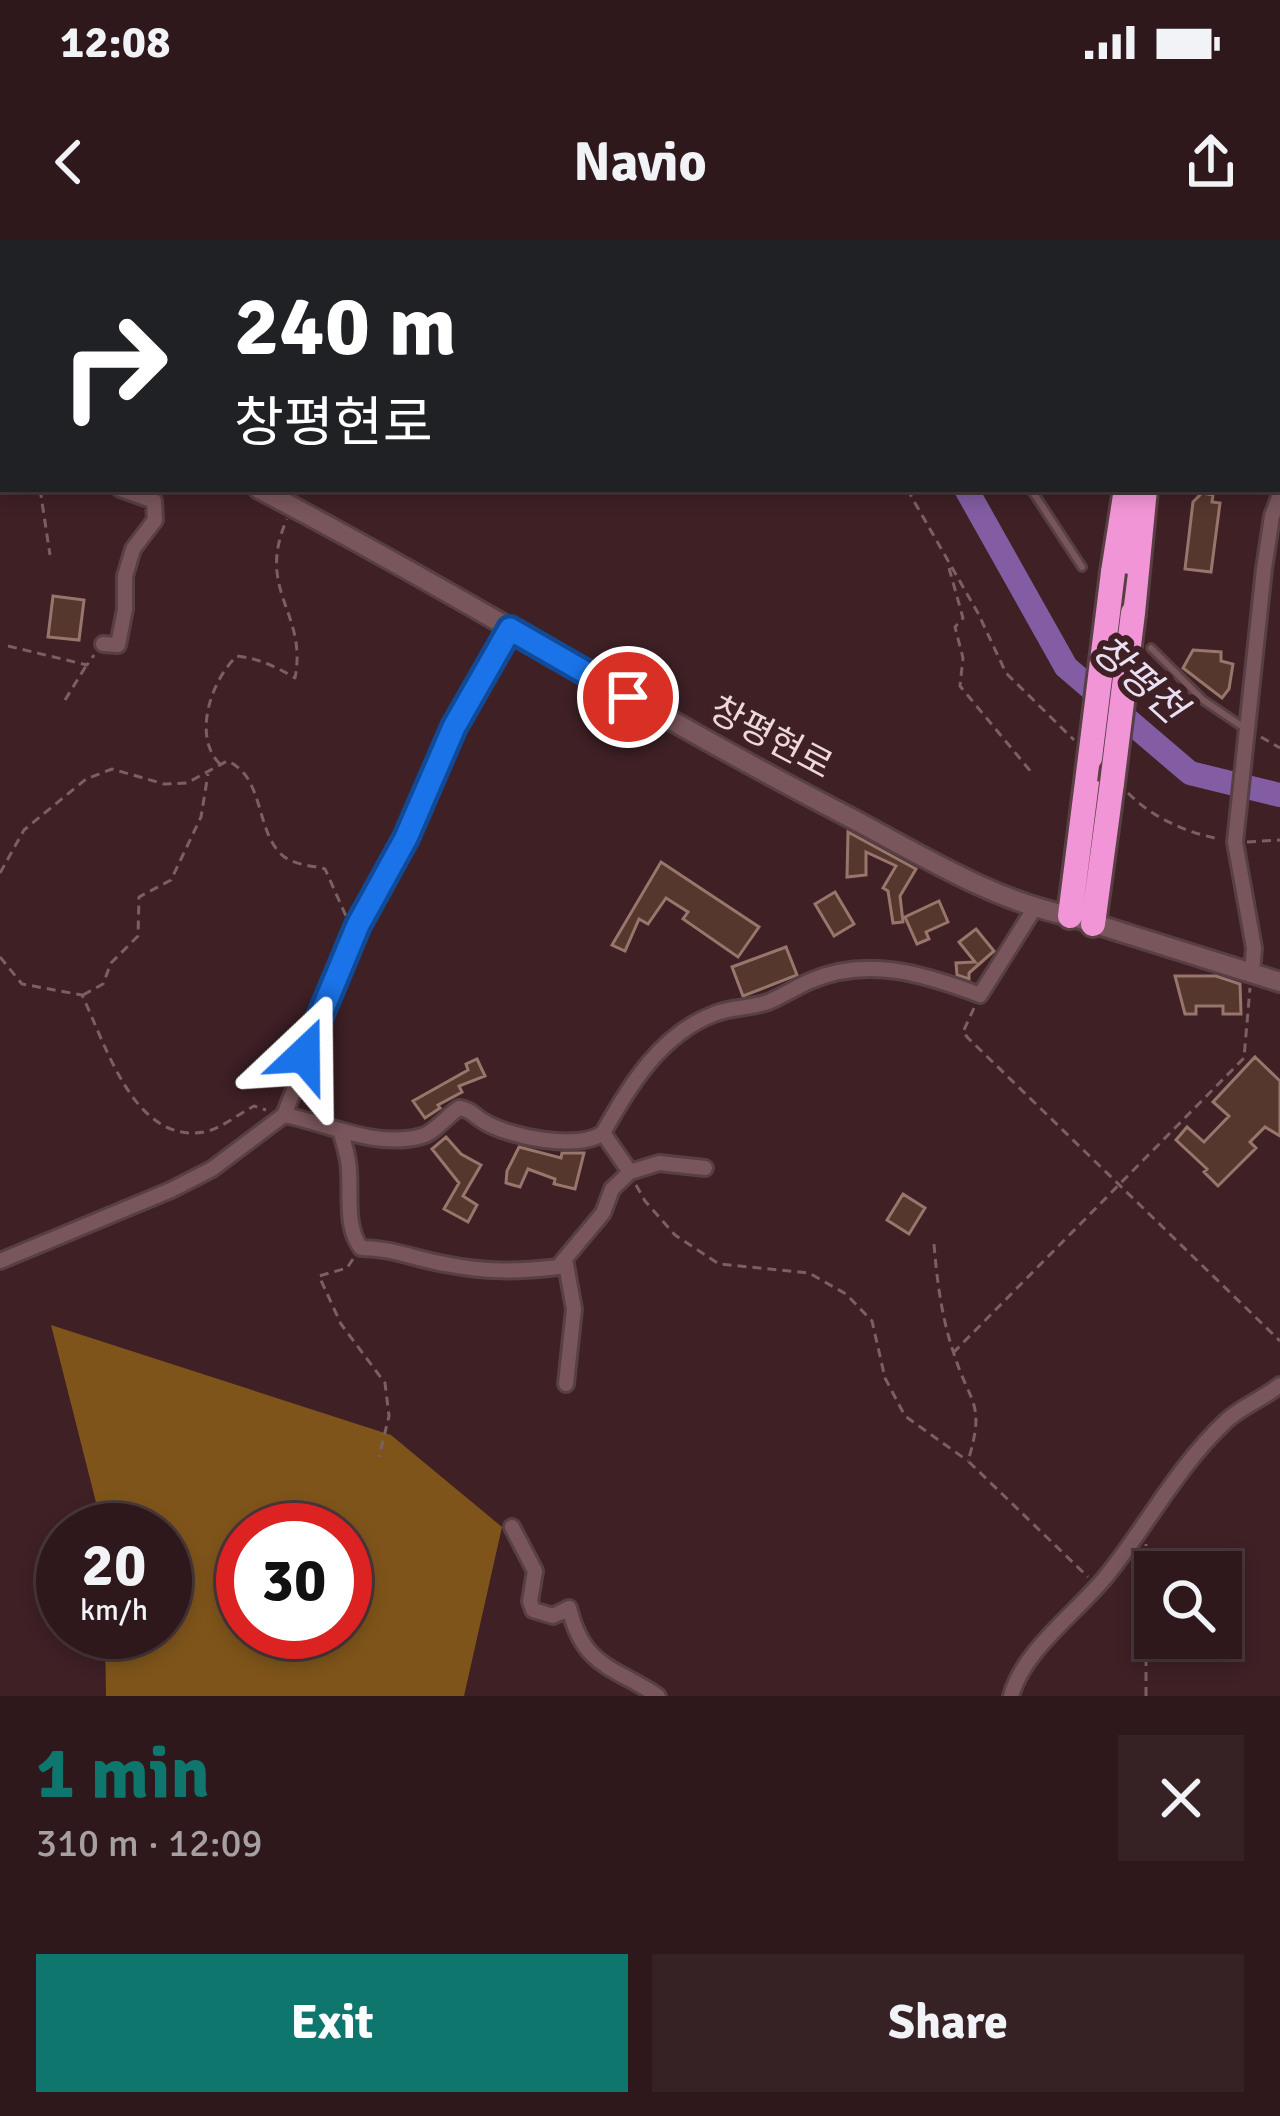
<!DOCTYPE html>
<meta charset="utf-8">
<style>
:root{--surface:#2e181c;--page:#362125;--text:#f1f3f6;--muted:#a7a0a3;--line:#49373b;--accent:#0f766e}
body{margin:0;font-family:Signika,"Noto Sans KR",sans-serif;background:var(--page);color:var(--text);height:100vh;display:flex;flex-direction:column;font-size:45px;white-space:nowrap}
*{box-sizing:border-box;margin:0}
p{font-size:39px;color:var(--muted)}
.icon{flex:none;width:66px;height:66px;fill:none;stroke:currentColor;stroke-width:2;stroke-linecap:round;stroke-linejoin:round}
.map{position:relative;height:1456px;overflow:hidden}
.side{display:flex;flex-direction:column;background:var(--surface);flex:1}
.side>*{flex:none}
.banner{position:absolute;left:0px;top:0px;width:1281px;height:252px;box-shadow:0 6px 18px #0003,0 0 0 3px var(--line);background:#202124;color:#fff;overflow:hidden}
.tools{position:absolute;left:1134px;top:1311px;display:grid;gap:24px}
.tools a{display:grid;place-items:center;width:108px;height:108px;border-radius:0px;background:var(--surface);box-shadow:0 6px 18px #0003,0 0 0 3px var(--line);font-size:60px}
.speed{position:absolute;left:36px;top:1263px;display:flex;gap:24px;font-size:60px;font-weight:700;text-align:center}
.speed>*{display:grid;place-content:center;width:156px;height:156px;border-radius:50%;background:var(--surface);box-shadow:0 6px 18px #0003,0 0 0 3px var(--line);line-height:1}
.speed small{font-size:30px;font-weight:400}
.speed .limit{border:18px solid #d22;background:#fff;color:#111}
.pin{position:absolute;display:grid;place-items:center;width:102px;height:102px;color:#fff;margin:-51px;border:6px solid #fff;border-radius:50%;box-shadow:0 3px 12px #0007}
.me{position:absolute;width:132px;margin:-66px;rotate:23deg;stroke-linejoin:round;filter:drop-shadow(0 0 9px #0008)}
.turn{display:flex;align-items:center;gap:42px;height:252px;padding:0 36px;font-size:54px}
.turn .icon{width:156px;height:156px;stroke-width:2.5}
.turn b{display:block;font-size:84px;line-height:102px}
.round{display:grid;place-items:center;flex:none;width:126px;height:126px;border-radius:0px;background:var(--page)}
.head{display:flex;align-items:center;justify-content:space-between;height:204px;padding:0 36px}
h1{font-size:72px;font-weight:700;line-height:90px;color:var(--accent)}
.primary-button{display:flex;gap:24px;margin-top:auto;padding:24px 36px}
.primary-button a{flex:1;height:138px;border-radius:0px;background:var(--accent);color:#fff;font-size:48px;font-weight:700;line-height:138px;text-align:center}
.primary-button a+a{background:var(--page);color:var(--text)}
.status{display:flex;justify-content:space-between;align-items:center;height:84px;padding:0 60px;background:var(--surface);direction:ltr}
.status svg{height:33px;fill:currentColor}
header{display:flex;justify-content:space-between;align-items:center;height:156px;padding:0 36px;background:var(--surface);font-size:54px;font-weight:700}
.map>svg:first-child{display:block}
.forest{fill:#7e541a;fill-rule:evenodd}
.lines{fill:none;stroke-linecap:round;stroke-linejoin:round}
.river{stroke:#835da3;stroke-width:24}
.building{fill:#55372d;stroke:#98766b;stroke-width:3}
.service-casing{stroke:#573f43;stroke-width:12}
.minor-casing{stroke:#573f43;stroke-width:20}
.secondary-casing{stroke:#573f43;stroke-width:24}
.motorway-casing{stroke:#573f43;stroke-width:30}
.path{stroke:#7a5f63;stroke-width:3;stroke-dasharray:9 6;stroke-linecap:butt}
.service{stroke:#79565b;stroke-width:6}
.minor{stroke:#79565b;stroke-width:14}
.secondary{stroke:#79565b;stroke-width:18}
.motorway{stroke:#f295d6;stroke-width:24}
.motorway-bridge-casing{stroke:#573f43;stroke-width:30;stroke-linecap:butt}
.motorway-bridge{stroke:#f295d6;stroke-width:24}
.route-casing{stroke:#114b97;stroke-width:30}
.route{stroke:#1a73e8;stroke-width:21}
.labels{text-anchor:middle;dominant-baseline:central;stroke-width:12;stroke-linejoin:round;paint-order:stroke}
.street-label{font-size:36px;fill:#ecd7d9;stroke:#3e2025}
.water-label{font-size:39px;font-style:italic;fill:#e8dff2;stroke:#3e2025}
</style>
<div class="status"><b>12:08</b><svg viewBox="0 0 49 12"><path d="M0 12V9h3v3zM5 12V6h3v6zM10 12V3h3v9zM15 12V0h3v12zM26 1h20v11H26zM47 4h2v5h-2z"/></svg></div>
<header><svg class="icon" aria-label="back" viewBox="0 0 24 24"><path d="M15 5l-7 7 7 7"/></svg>Navio<svg class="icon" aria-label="share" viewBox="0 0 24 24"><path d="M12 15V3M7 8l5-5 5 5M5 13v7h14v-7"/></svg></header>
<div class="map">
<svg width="1280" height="1456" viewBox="0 0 1280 1456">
<rect width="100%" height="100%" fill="#3e2025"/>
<!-- forest -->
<path class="forest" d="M51 1085 391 1195 502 1287 464 1456H106L105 1392H165V1290H103ZM243 1290H345V1392H243Z"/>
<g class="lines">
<!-- river -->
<path class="river" d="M830 0 831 3
M966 249 1066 427 1190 533 1280 555"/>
</g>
<!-- building -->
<path class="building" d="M1202 253 1213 255 1212 262 1220 263 1211 332 1185 329 1193 262Z
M53 356 84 360 79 400 48 397Z
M1193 410 1221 412V421L1233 424 1229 449 1222 458 1183 428Z
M848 592 916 629 900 656 903 682 893 683 888 651 883 648 896 626 866 612V635L847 637Z
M661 622 759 687 738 717 683 679 688 672 666 658 648 684 639 679 625 711 612 705Z
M835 652 854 684 834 696 815 664Z
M939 661 948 682 926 692 929 699 917 704 905 677Z
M976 689 994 711 969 733V739L957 735 956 723 975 722 959 702Z
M786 707 797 735 743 756 732 727Z
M1175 736H1216L1240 744 1241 774H1223V766H1196V774H1185Z
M1255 817 1280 841V896L1265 887 1250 902 1256 908 1218 946 1204 932 1207 929 1176 900 1187 887 1204 902 1229 876 1213 862Z
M477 819 485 836 459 846 462 852 438 865 440 868 425 878 413 861 468 830 466 824Z
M446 897 461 914 481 925 463 956 477 965 468 982 444 969 459 943 432 909Z
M519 907 561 918 562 913H584L575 949 554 944 555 939 528 929 520 947 506 943 507 931Z
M903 954 925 968 909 994 887 980Z"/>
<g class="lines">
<defs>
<path id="service" d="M883 0 885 3
M1031 249 1082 327
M1151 408 1203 460 1243 487"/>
<path id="minor" d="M1278 147 1280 151
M103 404 118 405 125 369V336L133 309 155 280 154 261 120 249
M1252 734 1254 708 1235 602 1264 329 1272 276 1280 255
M284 875C328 883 375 909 422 896 434 893 448 875 459 868 472 870 473 875 483 881 508 897 578 911 603 893 629 846 661 794 714 774 731 767 751 768 768 762 783 756 796 747 810 741 867 716 925 734 980 755L1034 669
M341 893C344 905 349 918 349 931 351 956 345 987 361 1008 392 1008 415 1019 445 1024 484 1032 518 1032 558 1027L603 973 612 949 630 932 659 923 705 928
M603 893 630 932
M565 1019 574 1069 566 1144
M0 1021 171 950 212 929 284 875 359 685 406 598 455 487 510 390
M512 1287 535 1331 530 1361 533 1370 553 1376 569 1368C584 1428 613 1426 658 1456
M1011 1456C1024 1409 1077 1373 1108 1334 1148 1284 1178 1226 1226 1181 1242 1166 1263 1159 1280 1145"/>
<path id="secondary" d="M0 160H3
M259 249C458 353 648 473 847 576 918 613 991 660 1070 676L1280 742"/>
<path id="motorway" d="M1126 0 1127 3
M225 3 235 0
M300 3 311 0
M1156 3V0
M1173 3 1174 0
M1203 3 1204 0
M0 65 3 64
M0 85 3 84
M1113 332 1126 249
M1133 373 1145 249
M1070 676 1090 518
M1093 684 1112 543"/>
</defs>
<!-- service casing -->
<use href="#service" class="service-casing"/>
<!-- minor casing -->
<use href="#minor" class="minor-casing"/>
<!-- secondary casing -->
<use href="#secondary" class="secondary-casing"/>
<!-- motorway casing -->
<use href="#motorway" class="motorway-casing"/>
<!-- path -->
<path class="path" d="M770 0 771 3
M46 3 55 0
M0 18 3 17
M40 249 50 315
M907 249 978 373 1006 433 1074 500
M949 328 963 378 955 387 963 418 960 446 1032 533
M8 406 87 425 94 415
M65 460 86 426
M1261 497 1280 508
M220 524C192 497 211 440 237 416 260 419 275 426 295 438 308 372 255 351 287 279
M1128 553C1153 578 1185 592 1219 599
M1247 602 1280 600
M0 633 24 590 86 539 112 529 164 544 187 543 227 521C263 535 256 587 279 612 290 625 310 625 325 629L346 676
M0 717 22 744 82 755C106 805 134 904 204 892 220 889 239 874 254 866L266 870
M83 755 103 744 111 723 138 696 139 657 171 640 201 577 208 534
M974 768 963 792 968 798 1280 1101
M636 945 645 961 675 995 719 1024 809 1033 846 1054 872 1081 885 1138 905 1176 968 1221
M934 1004C937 1042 942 1079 954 1114 970 1165 986 1162 968 1221L1088 1337
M353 1019 347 1028 319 1036 341 1084 385 1143 389 1176 379 1217
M953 1113 1244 818 1250 748
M1146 1456V1304"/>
<!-- service -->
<use href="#service" class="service"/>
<!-- minor -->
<use href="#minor" class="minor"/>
<!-- secondary -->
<use href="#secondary" class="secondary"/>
<!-- motorway -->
<use href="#motorway" class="motorway"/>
<defs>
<path id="motorway-bridge" d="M1090 518 1113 332
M1112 543 1133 373"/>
</defs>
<!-- motorway-bridge casing -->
<use href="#motorway-bridge" class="motorway-bridge-casing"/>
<!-- motorway-bridge -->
<use href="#motorway-bridge" class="motorway-bridge"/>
</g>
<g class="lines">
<defs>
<path id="route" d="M304 815 358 685 406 598 454 487 510 389 628 457"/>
</defs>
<!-- route casing -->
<use href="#route" class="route-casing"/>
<!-- route -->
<use href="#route" class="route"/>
</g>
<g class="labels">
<!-- street labels -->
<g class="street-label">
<text transform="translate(771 498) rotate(28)">창평현로</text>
</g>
<!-- water labels -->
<g class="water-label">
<text transform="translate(1139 439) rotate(42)">창평천</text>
</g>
</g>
</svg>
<div class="tools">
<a><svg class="icon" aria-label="search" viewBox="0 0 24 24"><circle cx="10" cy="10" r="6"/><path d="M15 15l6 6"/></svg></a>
</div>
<div class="speed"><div>20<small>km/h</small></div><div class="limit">30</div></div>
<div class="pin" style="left:628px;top:457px;background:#d93025"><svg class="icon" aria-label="arrive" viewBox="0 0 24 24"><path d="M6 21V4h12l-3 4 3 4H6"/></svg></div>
<svg class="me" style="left:304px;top:815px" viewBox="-20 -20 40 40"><path d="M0-17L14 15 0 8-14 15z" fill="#1a73e8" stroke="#fff" stroke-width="4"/></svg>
<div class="banner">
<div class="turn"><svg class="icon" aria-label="right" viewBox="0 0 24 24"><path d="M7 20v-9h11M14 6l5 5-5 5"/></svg><div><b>240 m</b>창평현로</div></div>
</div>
</div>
<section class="side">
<div class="head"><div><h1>1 min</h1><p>310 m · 12:09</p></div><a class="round"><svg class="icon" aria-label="close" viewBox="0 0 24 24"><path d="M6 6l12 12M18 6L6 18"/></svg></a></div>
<div class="primary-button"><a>Exit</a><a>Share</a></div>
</section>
